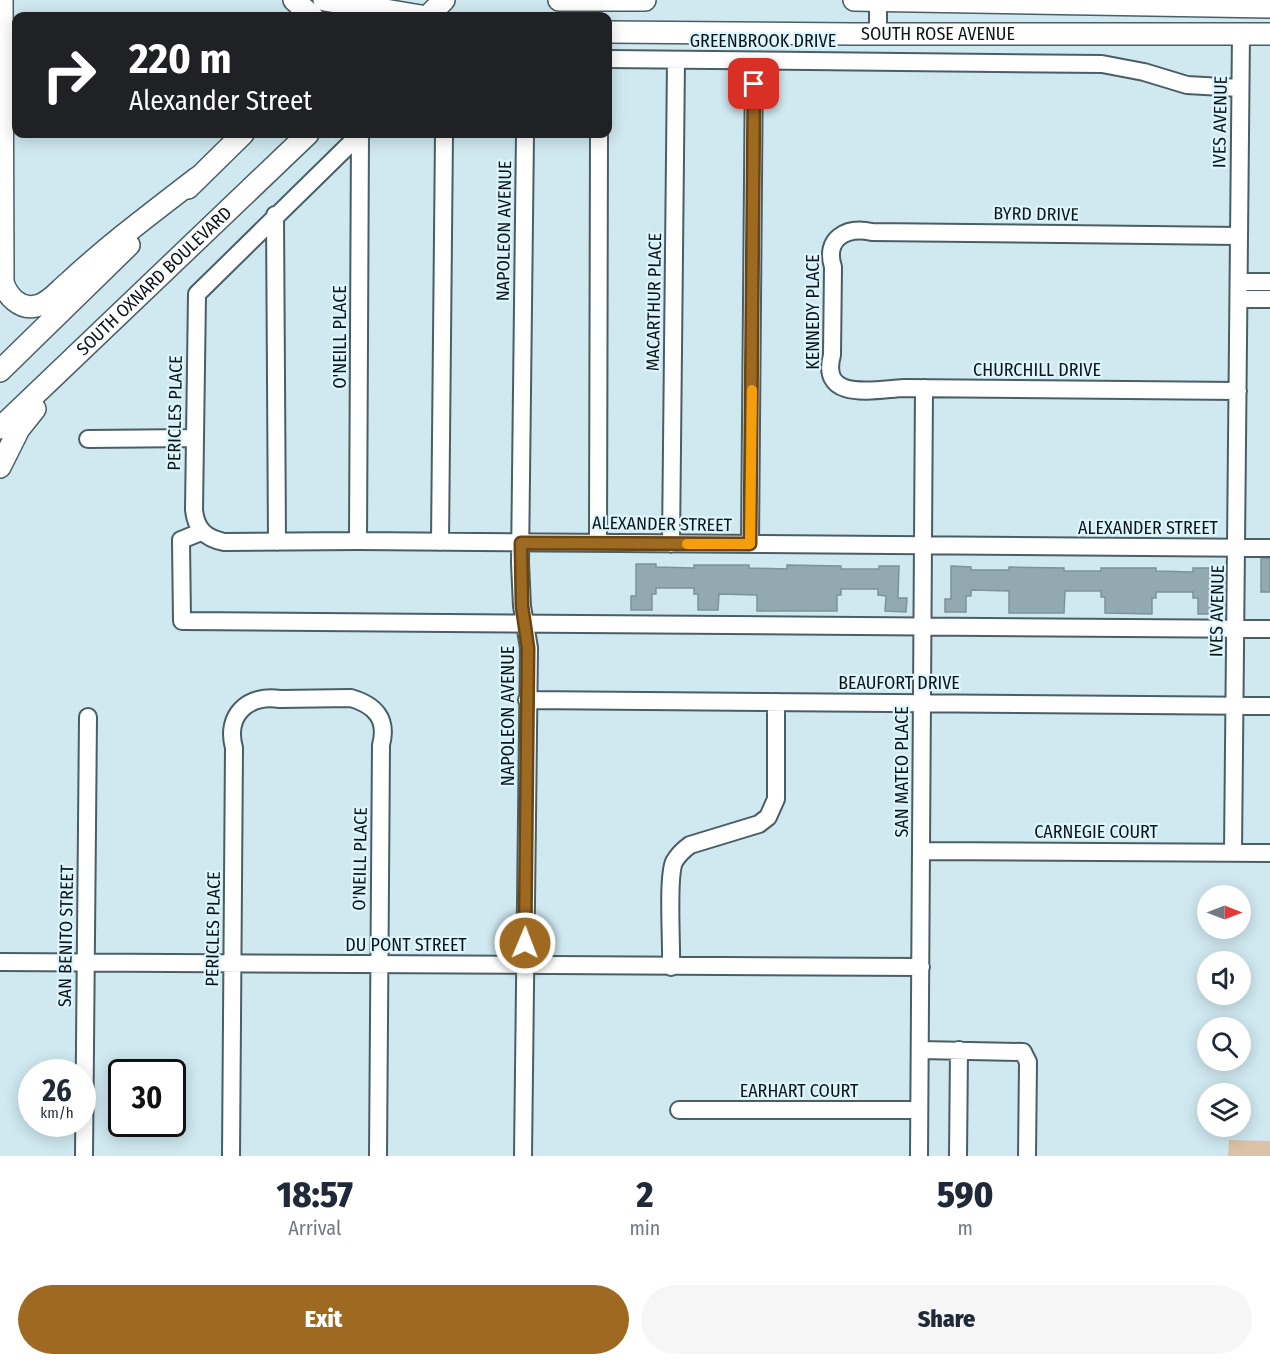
<!DOCTYPE html>
<style>
:root{--surface:#fff;--page:#f6f6f7;--text:#1f2937;--muted:#747a83;--accent:#9e6a21}
body{margin:0;font-family:"Fira Sans Condensed",sans-serif;background:var(--page);color:var(--text);height:100vh;display:flex;flex-direction:column;font-size:22px;white-space:nowrap}
*{box-sizing:border-box;margin:0}
p{font-size:20px;color:var(--muted)}
.icon{flex:none;width:33px;height:33px;fill:none;stroke:currentColor;stroke-width:2;stroke-linecap:round;stroke-linejoin:round}
.map{position:relative;height:1156px;overflow:hidden}
.panel{display:flex;flex-direction:column;background:var(--surface);flex:1}
.panel>*{flex:none}
.banner{position:absolute;left:12px;top:12px;width:600px;height:126px;border-radius:12px;box-shadow:0 3px 15px #0003;background:#202124;color:#fff;overflow:hidden}
.needle{width:39px;rotate:90deg}
.buttons{position:absolute;left:1197px;top:885px;display:grid;gap:12px}
.buttons a{display:grid;place-items:center;width:54px;height:54px;border-radius:50%;background:var(--surface);box-shadow:0 3px 15px #0003;font-size:30px}
.speed{position:absolute;left:18px;top:1059px;display:flex;gap:12px;font-size:30px;font-weight:700;text-align:center}
.speed>*{display:grid;place-content:center;width:78px;height:78px;border-radius:50%;background:var(--surface);box-shadow:0 3px 15px #0003;line-height:1}
.speed small{font-size:15px;font-weight:400}
.speed .limit{border:3px solid #111;border-radius:9px;background:#fff;color:#111}
.pin{position:absolute;display:grid;place-items:center;width:51px;height:51px;color:#fff;margin:-26px;border-radius:12px;box-shadow:0 3px 9px #0006}
.me{position:absolute;width:66px;margin:-33px;rotate:1deg;stroke-linejoin:round;filter:drop-shadow(0 0 4px #0008)}
.turn{display:flex;align-items:center;gap:21px;height:126px;padding:0 18px;font-size:27px}
.turn .icon{width:78px;height:78px;stroke-width:2.5}
.turn b{display:block;font-size:42px;line-height:51px}
.eta{display:flex;justify-content:space-evenly;align-items:center;height:102px;text-align:center}
.eta b{font-size:36px;font-weight:800;line-height:42px}
.action{display:flex;gap:12px;margin-top:auto;padding:12px 18px}
.action a{flex:1;height:69px;border-radius:36px;background:var(--accent);color:#fff;font-size:24px;font-weight:800;line-height:69px;text-align:center}
.action a+a{background:var(--page);color:var(--text)}
.map>svg:first-child{display:block}
.green{fill:#dbc3a7}
.building{fill:#92a9b1;stroke:#7c939a;stroke-width:1.5}
.lines{fill:none;stroke-linecap:round;stroke-linejoin:round}
.minor-casing{stroke:#495e65;stroke-width:20}
.major-casing{stroke:#495e65;stroke-width:24}
.minor{stroke:#fff;stroke-width:16}
.major{stroke:#fff;stroke-width:21}
.route-casing{stroke:#674515;stroke-width:15}
.route{stroke:#9e6a21;stroke-width:10}
.slow{stroke:#f59e0b;stroke-width:10}
.labels{text-anchor:middle;dominant-baseline:central;stroke-width:4.5;stroke-linejoin:round;paint-order:stroke}
.street-label{font-size:18px;fill:#0c1518;stroke:#ddf5fd}
</style>
<div class="map">
<svg width="1270" height="1156" viewBox="0 0 1270 1156">
<rect width="100%" height="100%" fill="#d0e8f0"/>
<!-- green -->
<path class="green" d="M1229 1140 1270 1141V1156H1228Z"/>
<!-- building -->
<path class="building" d="M1261 558H1270V592H1261Z
M636 564H656V567L694 568V565H749V568L787 569V565L841 566V569H879V566H899L898 598H907L906 612 885 611 886 596 878 595V589H841V595H837V611H757V595L719 594 718 610H698V594H694V588H656V594H652V610H631V596H636Z
M951 566 971 567V570H1009V567L1064 568V571H1101V568H1156V571L1193 572V568H1213V601H1219V614H1198V598H1193V592H1156V598H1152V614L1105 613V597H1101V591H1065L1064 613H1009V591L971 590V596H966V612H945V599H951Z"/>
<g class="lines">
<defs>
<path id="minor" d="M878 0V33
M608 59 1102 64 1144 72 1187 85 1240 88
M360 134 197 294 194 510C196 529 205 538 224 542L358 541 1270 548
M275 215 277 542
M1239 282H1270
M1239 299H1270
M1238 391 904 388C877 389 819 403 832 355L833 267C824 239 846 226 872 232L1239 236
M88 439 194 438
M201 532 181 540 182 621 1270 629
M358 541 360 134
M440 542 444 134
M598 543 599 134
M671 544 676 60
M750 544 754 61
M527 700 1270 706
M922 851 1270 853
M1233 852 1241 33
M0 962 921 967
M671 967C672 944 667 879 674 862 678 855 683 850 690 845L759 824 768 817 776 799V702
M920 1050 1023 1052 1028 1062 1027 1156
M679 1110H919
M84 1156 88 717
M231 1156 234 748C225 715 248 694 280 699L351 698C375 705 388 719 381 745L378 1156
M523 1156 529 648 522 606 520 563 525 134
M919 1156 924 388
M958 1156 959 1050"/>
<g id="major">
<path d="M2 0 3 282C7 296 20 310 36 306 49 304 59 290 69 282 110 244 153 212 197 178"/>
<path d="M294 0 312 16"/>
<path d="M324 0 421 16"/>
<path d="M559 0H645"/>
<path d="M854 0 1270 7"/>
<path d="M428 16 444 0"/>
<path id="s1" d="M608 32 854 34H1270"/>
<path d="M188 188 243 134"/>
<path d="M0 371 129 245"/>
<path id="s2" d="M0 428 308 134"/>
<path d="M0 467 19 429 35 409"/>
</g>
</defs>
<!-- minor casing -->
<use href="#minor" class="minor-casing"/>
<!-- major casing -->
<use href="#major" class="major-casing"/>
<!-- minor -->
<use href="#minor" class="minor"/>
<!-- major -->
<use href="#major" class="major"/>
</g>
<g class="lines">
<defs>
<path id="route" d="M525 943 528 648 522 606 521 543 750 544 754 84"/>
</defs>
<!-- route casing -->
<use href="#route" class="route-casing"/>
<!-- route -->
<use href="#route" class="route"/>
<!-- slow -->
<path class="slow" d="M687 544H750L752 390"/>
</g>
<g class="labels">
<!-- street labels -->
<g class="street-label">
<text stroke="none"><textPath href="#s1" startOffset="330">SOUTH ROSE AVENUE</textPath></text>
<text x="763" y="41">GREENBROOK DRIVE</text>
<text transform="translate(1220 122) rotate(-89)">IVES AVENUE</text>
<text transform="translate(1036 214) rotate(1)">BYRD DRIVE</text>
<text transform="translate(504 231) rotate(-89)">NAPOLEON AVENUE</text>
<text stroke="none"><textPath href="#s2" startOffset="213">SOUTH OXNARD BOULEVARD</textPath></text>
<text transform="translate(654 302) rotate(-89)">MACARTHUR PLACE</text>
<text transform="translate(813 312) rotate(-90)">KENNEDY PLACE</text>
<text transform="translate(340 337) rotate(-90)">O'NEILL PLACE</text>
<text x="1037" y="370">CHURCHILL DRIVE</text>
<text transform="translate(175 413) rotate(-89)">PERICLES PLACE</text>
<text transform="translate(662 524) rotate(1)">ALEXANDER STREET</text>
<text x="1148" y="528">ALEXANDER STREET</text>
<text transform="translate(1217 611) rotate(-89)">IVES AVENUE</text>
<text x="899" y="683">BEAUFORT DRIVE</text>
<text transform="translate(508 716) rotate(-90)">NAPOLEON AVENUE</text>
<text transform="translate(902 772) rotate(-90)">SAN MATEO PLACE</text>
<text x="1096" y="832">CARNEGIE COURT</text>
<text transform="translate(360 859) rotate(-89)">O'NEILL PLACE</text>
<text transform="translate(213 929) rotate(-89)">PERICLES PLACE</text>
<text transform="translate(66 936) rotate(-89)">SAN BENITO STREET</text>
<text x="406" y="945">DU PONT STREET</text>
<text x="799" y="1091">EARHART COURT</text>
</g>
</g>
</svg>
<div class="buttons">
<a><svg class="needle" viewBox="-14 -14 28 28"><path d="M0-13l5 13h-10z" fill="#e53935"/><path d="M0 13l5-13h-10z" fill="#747a83"/></svg></a>
<a><svg class="icon" aria-label="sound" viewBox="0 0 24 24"><path d="M4 9h4l5-4v14l-5-4H4zM17 9q2 3 0 6"/></svg></a>
<a><svg class="icon" aria-label="search" viewBox="0 0 24 24"><circle cx="10" cy="10" r="6"/><path d="M15 15l6 6"/></svg></a>
<a><svg class="icon" aria-label="layers" viewBox="0 0 24 24"><path d="M12 4l9 5-9 5-9-5zM3 14l9 5 9-5"/></svg></a>
</div>
<div class="speed"><div>26<small>km/h</small></div><div class="limit">30</div></div>
<div class="pin" style="left:754px;top:84px;background:#d93025"><svg class="icon" aria-label="arrive" viewBox="0 0 24 24"><path d="M6 21V4h12l-3 4 3 4H6"/></svg></div>
<svg class="me" style="left:525px;top:943px" viewBox="-20 -20 40 40"><circle r="17" fill="#9e6a21" stroke="#fff" stroke-width="3"/><path d="M0-11L8 9 0 5-8 9z" fill="#fff"/></svg>
<div class="banner">
<div class="turn"><svg class="icon" aria-label="right" viewBox="0 0 24 24"><path d="M7 20v-9h11M14 6l5 5-5 5"/></svg><div><b>220 m</b>Alexander Street</div></div>
</div>
</div>
<section class="panel">
<div class="eta">
<div><b>18:57</b><p>Arrival</p></div>
<div><b>2</b><p>min</p></div>
<div><b>590</b><p>m</p></div>
</div>
<div class="action"><a>Exit</a><a>Share</a></div>
</section>
